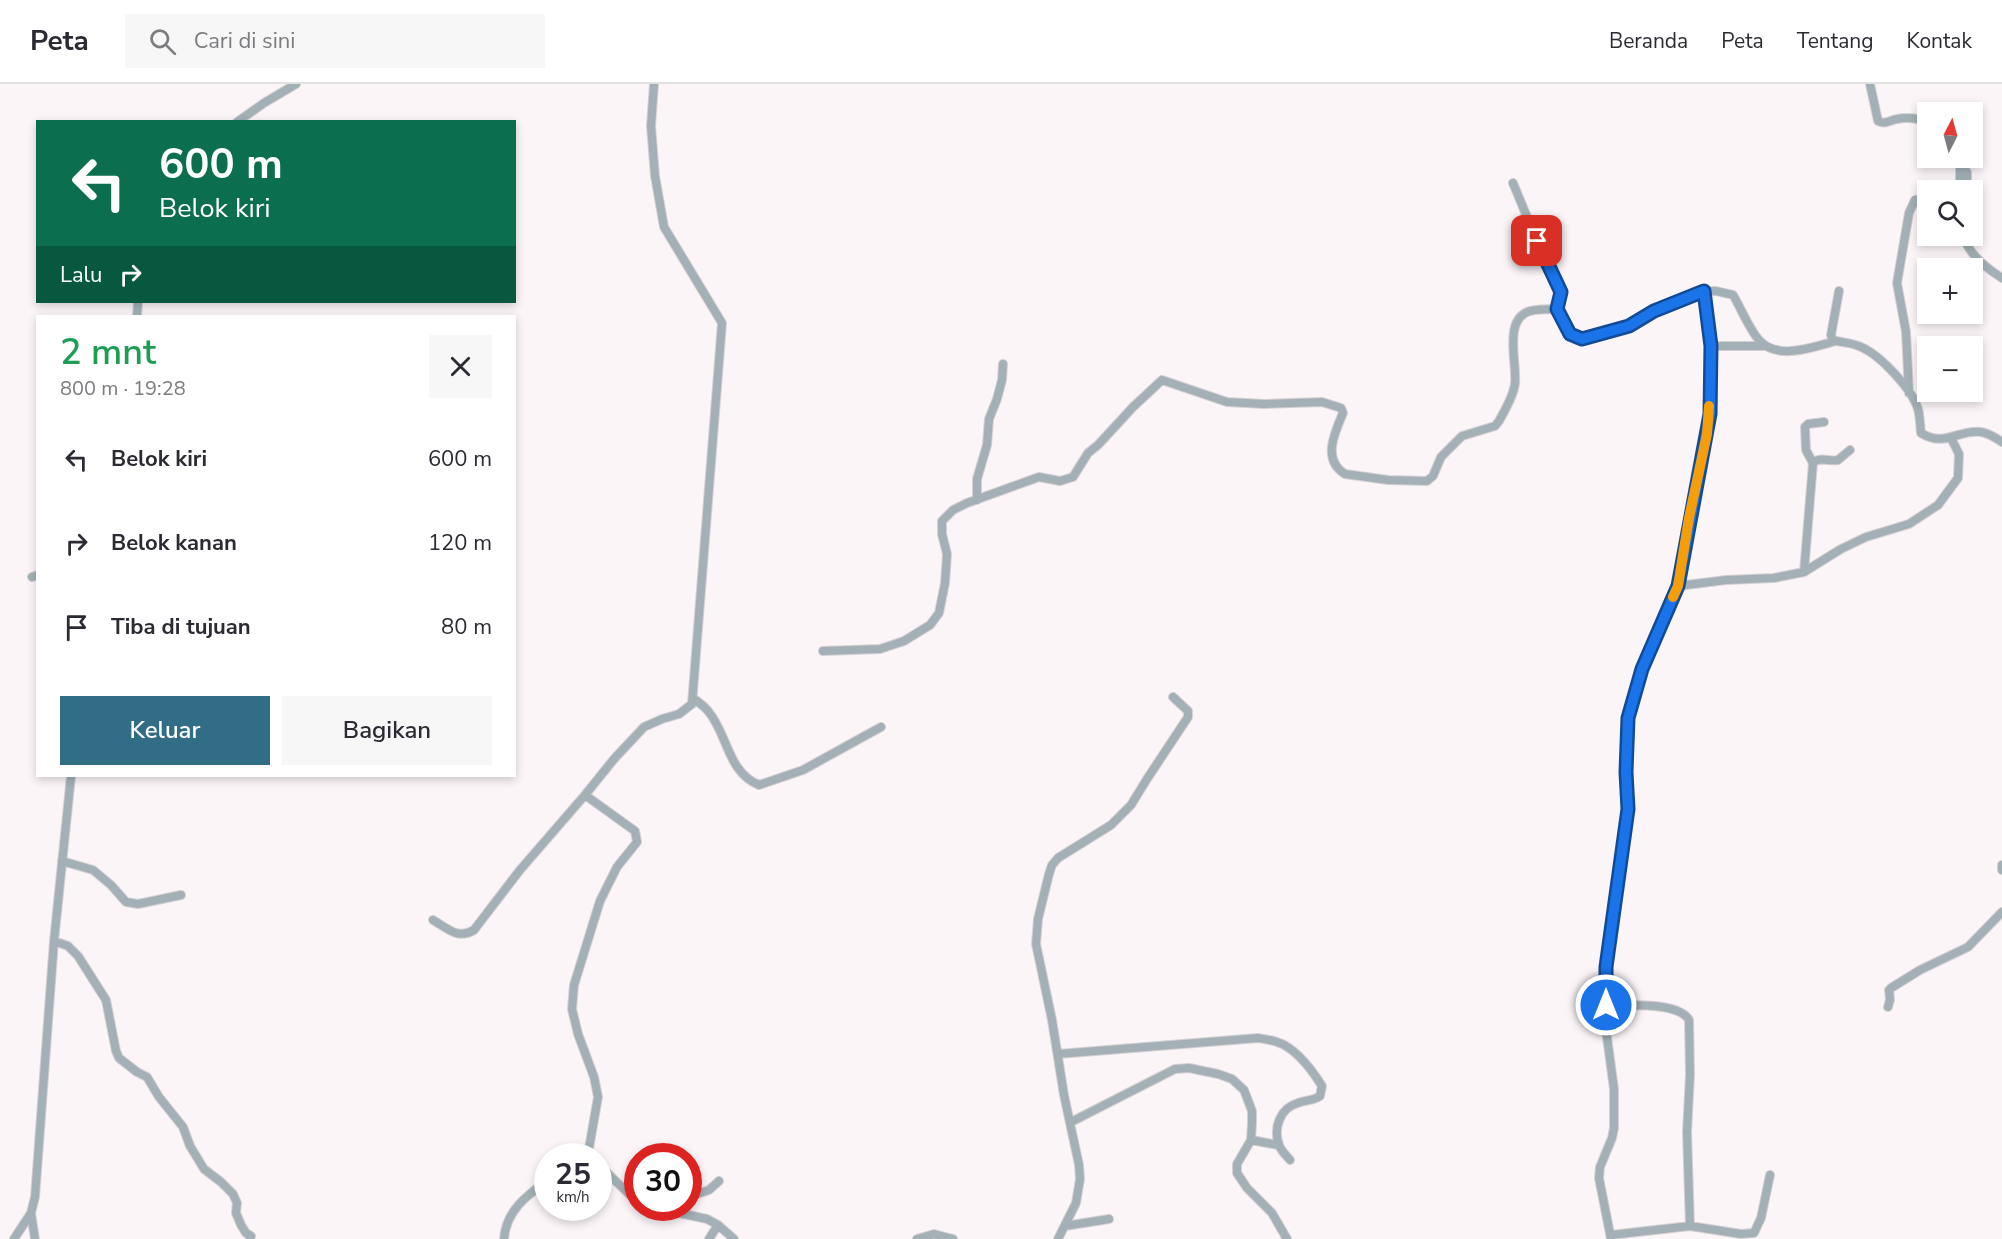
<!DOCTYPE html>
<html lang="id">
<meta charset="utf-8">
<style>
:root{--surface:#fff;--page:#f7f7f7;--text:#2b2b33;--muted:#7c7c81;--line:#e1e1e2;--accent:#316e85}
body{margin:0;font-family:"Nunito Sans",sans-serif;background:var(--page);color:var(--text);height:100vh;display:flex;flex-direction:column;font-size:22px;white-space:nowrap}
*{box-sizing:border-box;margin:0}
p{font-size:20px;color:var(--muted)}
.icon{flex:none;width:33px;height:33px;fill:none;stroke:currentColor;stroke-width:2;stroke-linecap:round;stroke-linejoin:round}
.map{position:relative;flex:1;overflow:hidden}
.side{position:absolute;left:36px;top:231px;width:480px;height:462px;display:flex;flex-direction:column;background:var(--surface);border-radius:0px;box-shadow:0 3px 9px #0003}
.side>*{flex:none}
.banner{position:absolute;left:36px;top:36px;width:480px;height:183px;border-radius:0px;box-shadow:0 3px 9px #0003;background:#0b6e4f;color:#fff;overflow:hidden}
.needle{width:39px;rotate:6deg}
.controls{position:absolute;left:1917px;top:18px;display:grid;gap:12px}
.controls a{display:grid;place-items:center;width:66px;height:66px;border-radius:0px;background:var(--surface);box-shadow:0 3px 9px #0003;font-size:30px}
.speed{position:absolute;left:534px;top:1059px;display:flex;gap:12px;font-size:30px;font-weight:700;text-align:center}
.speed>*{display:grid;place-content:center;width:78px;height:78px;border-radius:50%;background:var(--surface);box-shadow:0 3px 9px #0003;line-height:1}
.speed small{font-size:15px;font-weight:400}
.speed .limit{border:9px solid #d22;background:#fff;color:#111}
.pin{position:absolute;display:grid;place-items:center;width:51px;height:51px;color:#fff;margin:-26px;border-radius:12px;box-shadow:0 3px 9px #0006}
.me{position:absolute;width:66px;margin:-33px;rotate:0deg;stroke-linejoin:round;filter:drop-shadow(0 0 4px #0008)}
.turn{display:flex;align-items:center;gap:21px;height:126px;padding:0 24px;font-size:27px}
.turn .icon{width:78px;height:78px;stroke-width:2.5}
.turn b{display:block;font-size:42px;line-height:51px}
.then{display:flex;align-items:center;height:57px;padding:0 24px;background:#0003;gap:12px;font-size:22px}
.round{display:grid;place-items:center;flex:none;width:63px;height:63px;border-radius:0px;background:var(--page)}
.summary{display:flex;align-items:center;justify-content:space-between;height:102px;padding:0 24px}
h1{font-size:36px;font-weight:600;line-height:45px;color:#1e9e55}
.primary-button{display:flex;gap:12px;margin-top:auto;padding:12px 24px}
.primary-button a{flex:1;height:69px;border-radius:0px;background:var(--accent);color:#fff;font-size:24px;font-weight:600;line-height:69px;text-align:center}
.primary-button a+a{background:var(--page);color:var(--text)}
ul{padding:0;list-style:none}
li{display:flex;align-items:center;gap:18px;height:84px;padding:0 24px}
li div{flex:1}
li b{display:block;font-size:22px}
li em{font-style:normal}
header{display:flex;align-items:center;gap:36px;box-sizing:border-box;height:84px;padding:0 30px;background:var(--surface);border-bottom:2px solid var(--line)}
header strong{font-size:28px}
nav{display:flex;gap:33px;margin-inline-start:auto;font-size:21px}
.search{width:420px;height:54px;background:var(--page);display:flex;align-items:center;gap:15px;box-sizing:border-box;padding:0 21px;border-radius:0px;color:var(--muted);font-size:22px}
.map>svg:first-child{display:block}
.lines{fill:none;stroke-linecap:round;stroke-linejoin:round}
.street-casing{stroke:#d6d0d3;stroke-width:10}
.street{stroke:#a3b1b6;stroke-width:8}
.route-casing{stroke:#114b97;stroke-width:15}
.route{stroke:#1a73e8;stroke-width:10}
.slow{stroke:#f59e0b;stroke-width:10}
</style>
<header>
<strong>Peta</strong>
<div class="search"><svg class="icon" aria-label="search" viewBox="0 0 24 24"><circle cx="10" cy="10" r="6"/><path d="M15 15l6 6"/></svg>Cari di sini</div>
<nav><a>Beranda</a><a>Peta</a><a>Tentang</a><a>Kontak</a></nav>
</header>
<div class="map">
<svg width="2002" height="1155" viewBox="0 0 2002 1155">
<rect width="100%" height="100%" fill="#fbf5f8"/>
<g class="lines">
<defs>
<path id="street" d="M1870 0 1878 37C1886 41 1890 36 1897 35 1908 33 1918 34 1928 39
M237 38 264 19 296 0
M1956 74 1967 88V106
M1956 106 1960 101V80
M1963 152C1969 170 1986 184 2002 194
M1839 207 1831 251 1833 256C1842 259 1851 258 1861 263 1880 271 1912 305 1918 325 1920 332 1920 341 1921 349 1945 364 1958 345 1981 348 1988 349 1996 354 2002 358
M1558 225 1570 250 1582 255 1629 242 1654 227 1703 207H1716L1733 211C1741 224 1749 245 1759 256 1778 277 1813 263 1836 257
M137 232 138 218
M1711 262H1766
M1909 309 1906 248 1897 199 1909 129 1915 116 1928 113
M1813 379 1806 366 1805 343 1808 340 1824 338
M977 416V395L987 361 989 335 997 315 1002 296 1003 280
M1804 488 1841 465 1866 453 1909 440 1938 421 1958 394 1959 370 1951 354
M32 493 38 491
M1678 502 1726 496 1774 494 1804 488 1813 379C1820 372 1829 378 1838 376L1850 366
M823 567 880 565 904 557 930 541 939 529 945 499 947 470 942 450V437L953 426 967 419 1039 393 1060 397 1073 393 1088 369 1098 361 1133 323 1162 296 1227 318 1264 320 1322 318 1341 324 1343 329C1334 350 1322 376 1345 390L1388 396 1427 397 1433 392 1441 373 1462 352 1495 342 1499 337C1505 326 1514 311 1515 299 1517 278 1503 235 1530 227 1538 225 1549 225 1558 225L1561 208 1537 157 1513 99
M693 614C698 618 704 622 708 627 728 650 727 688 759 701L803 686 881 643
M62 777 93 786 111 801 126 818 138 820 181 811
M2002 781V786
M433 836C447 844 458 856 474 846L520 786 585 711
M54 857 71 692
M1606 921C1626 922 1678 917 1689 936L1690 991 1687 1048 1690 1142
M1888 923 1890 916 1889 906 1891 904 1920 886 1968 863 2002 828
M1058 970 1258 954C1264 955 1271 956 1277 958 1296 964 1312 986 1322 1002L1320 1012C1313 1017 1305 1016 1298 1019 1280 1024 1273 1044 1279 1061 1281 1067 1286 1071 1290 1076
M1071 1038 1175 985 1189 984 1218 990 1232 995 1244 1006 1252 1027V1039L1251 1056 1237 1080V1089L1247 1104 1272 1129 1287 1155
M1251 1056 1278 1061
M590 1072 588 1070 598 1013 594 993 578 950 572 925 574 901 600 817 617 783 637 758 635 747 585 711 614 675 644 643 662 635 679 630 692 620 722 239 664 143 655 92 651 42 654 0
M598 1080 629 1110 638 1116
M688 1113 709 1106 719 1097
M656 1124 707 1135 718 1141 734 1155
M1065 1142 1109 1135
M1611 1151 1690 1142 1741 1150 1754 1149 1761 1134 1770 1091
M14 1155 31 1129
M35 1155 31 1129 35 1113 54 857 68 862 78 872 106 916 116 967 119 974 137 988 147 993 159 1013 183 1043 190 1062 204 1085 221 1098 233 1110 237 1119 236 1129 241 1141 246 1149 251 1152 250 1155
M504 1155C506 1127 526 1112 548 1096
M709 1155 718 1141
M917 1155 934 1150 953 1155
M1058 1155 1076 1119 1080 1095 1079 1081 1064 1011 1052 936 1036 860 1038 835 1049 790 1052 781 1058 774 1111 741 1131 721 1147 695 1188 633V627L1173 613
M1611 1155 1599 1094 1600 1083 1612 1054 1614 1044V1005L1606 946V883L1628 725 1626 688 1628 634 1642 585 1678 502 1689 434 1707 350 1710 330 1711 262 1703 207"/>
</defs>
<!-- street casing -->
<use href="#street" class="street-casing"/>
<!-- street -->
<use href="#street" class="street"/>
</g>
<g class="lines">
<defs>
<path id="route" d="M1537 157 1561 208 1557 225 1570 250 1582 255 1629 242 1654 227 1704 207 1711 262 1710 330 1678 502 1642 585 1628 634 1626 688 1628 725 1606 883V921"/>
</defs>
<!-- route casing -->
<use href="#route" class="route-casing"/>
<!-- route -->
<use href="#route" class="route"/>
<!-- slow -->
<path class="slow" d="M1673 513 1678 502 1689 434 1707 350 1709 322"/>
</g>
</svg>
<div class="controls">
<a><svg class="needle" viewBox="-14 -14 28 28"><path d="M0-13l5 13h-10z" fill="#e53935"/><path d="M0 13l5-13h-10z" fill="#7c7c81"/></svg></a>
<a><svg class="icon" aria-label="search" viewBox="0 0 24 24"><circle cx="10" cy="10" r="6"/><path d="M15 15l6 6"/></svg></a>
<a>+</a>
<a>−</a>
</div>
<div class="speed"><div>25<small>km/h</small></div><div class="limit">30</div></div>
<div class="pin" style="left:1537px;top:157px;background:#d93025"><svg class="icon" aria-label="arrive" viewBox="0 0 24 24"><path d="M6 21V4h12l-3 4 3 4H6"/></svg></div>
<svg class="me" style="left:1606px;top:921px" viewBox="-20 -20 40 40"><circle r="17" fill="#1a73e8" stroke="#fff" stroke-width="3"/><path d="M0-11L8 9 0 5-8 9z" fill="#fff"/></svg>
<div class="banner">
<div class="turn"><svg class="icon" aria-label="left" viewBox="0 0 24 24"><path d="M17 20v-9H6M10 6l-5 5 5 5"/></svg><div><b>600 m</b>Belok kiri</div></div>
<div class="then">Lalu<svg class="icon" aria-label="right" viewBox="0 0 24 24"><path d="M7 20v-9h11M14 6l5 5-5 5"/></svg></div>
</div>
<section class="side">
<div class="summary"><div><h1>2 mnt</h1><p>800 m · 19:28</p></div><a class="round"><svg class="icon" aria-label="close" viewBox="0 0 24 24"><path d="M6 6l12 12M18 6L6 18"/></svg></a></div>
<ul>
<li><svg class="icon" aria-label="left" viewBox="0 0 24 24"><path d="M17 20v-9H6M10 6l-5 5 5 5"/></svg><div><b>Belok kiri</b></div><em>600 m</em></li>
<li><svg class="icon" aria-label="right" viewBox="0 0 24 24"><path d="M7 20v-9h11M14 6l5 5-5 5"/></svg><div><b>Belok kanan</b></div><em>120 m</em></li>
<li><svg class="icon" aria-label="arrive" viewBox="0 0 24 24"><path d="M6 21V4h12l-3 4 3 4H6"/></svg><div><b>Tiba di tujuan</b></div><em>80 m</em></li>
</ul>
<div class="primary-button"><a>Keluar</a><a>Bagikan</a></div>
</section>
</div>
